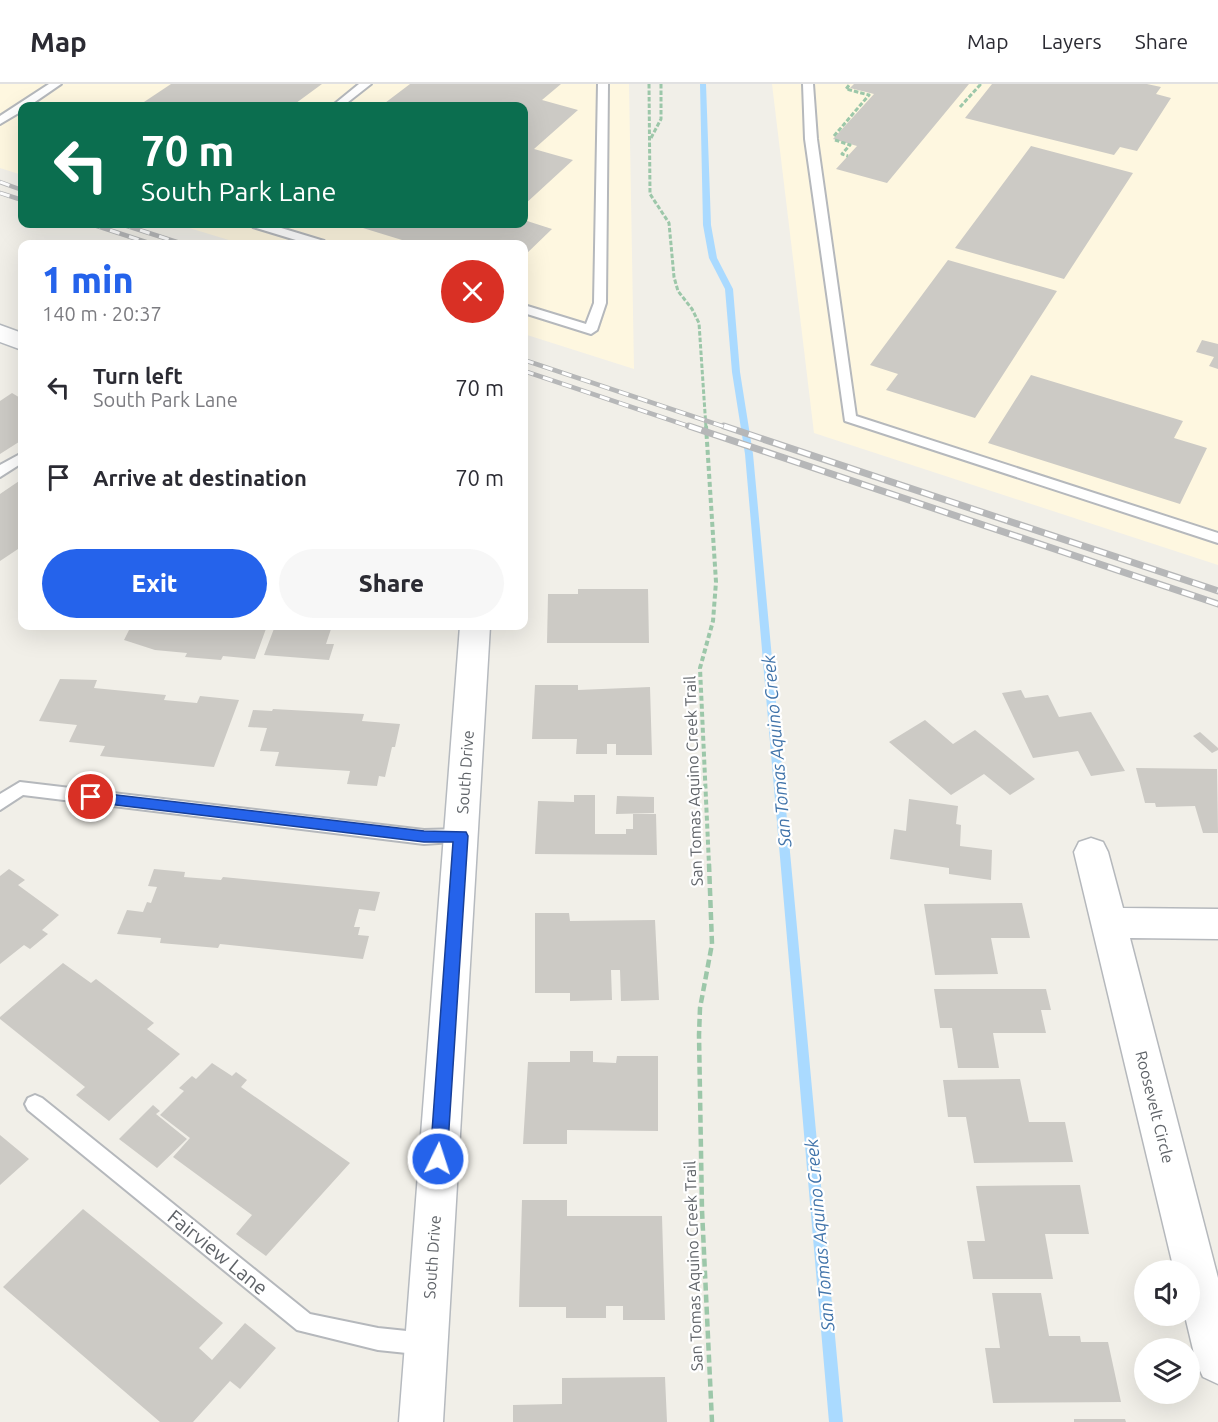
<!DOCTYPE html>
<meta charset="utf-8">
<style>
:root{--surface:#fff;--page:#f7f7f7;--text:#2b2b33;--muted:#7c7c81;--line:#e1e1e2;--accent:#2563eb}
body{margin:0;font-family:Ubuntu,sans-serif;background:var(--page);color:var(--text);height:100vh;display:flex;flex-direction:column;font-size:22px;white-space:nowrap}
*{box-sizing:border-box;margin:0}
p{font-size:20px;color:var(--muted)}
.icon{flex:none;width:33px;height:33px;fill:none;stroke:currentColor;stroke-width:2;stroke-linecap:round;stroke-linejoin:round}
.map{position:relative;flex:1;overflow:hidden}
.panel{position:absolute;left:18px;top:156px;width:510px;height:390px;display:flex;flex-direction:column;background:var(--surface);border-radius:12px;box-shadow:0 6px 24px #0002}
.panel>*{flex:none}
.hud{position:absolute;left:18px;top:18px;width:510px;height:126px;border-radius:12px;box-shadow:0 6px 24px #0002;background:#0b6e4f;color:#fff;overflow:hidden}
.tools{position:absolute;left:1134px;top:1176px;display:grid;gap:12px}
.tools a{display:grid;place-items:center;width:66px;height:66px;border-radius:50%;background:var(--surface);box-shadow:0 6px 24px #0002;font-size:30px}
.pin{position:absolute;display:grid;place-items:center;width:51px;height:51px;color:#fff;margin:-26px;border:3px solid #fff;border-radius:50%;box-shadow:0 2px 6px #0007}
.me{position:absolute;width:66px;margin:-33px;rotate:4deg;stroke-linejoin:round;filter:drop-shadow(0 0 4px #0008)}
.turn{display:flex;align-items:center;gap:21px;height:126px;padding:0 24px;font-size:27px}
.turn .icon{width:78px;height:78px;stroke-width:2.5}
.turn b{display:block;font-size:42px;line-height:51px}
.round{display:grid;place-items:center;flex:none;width:63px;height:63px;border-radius:32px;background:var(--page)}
.headline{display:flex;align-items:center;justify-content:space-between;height:102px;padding:0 24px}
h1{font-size:36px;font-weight:800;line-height:45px;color:var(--accent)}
.cta{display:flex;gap:12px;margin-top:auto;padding:12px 24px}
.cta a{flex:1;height:69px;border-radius:36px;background:var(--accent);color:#fff;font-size:24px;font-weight:800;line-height:69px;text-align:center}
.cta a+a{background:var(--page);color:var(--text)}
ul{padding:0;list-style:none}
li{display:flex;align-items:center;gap:18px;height:90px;padding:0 24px}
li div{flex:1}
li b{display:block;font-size:22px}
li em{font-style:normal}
header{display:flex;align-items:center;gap:36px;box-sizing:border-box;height:84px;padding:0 30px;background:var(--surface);border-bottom:2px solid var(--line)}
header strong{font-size:28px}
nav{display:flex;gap:33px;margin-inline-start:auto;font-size:21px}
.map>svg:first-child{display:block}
.commercial{fill:#fef7e0}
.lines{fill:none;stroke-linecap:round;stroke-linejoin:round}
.stream{fill:#aadaff;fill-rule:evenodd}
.building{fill:#cccac5}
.lane-casing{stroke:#b5b8bc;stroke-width:4}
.street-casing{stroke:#b5b8bc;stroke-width:3}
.secondary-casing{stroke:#b6babf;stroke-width:3}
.path-far2{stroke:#9cc7a9;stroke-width:3;stroke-dasharray:4.5 2;stroke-linecap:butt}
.path-far1{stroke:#9cc7a9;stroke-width:4;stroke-dasharray:5 3;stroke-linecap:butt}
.path{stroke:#9cc7a9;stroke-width:4.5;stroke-dasharray:8 4;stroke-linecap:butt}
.lane{fill:#fff;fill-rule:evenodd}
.street{fill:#fff;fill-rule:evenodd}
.secondary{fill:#fff;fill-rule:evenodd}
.rail-far1-casing{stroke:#b6b7b8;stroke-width:4.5}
.rail-casing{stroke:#b6b7b8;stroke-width:7}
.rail-far1{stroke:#fff;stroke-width:3;stroke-dasharray:10;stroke-linecap:butt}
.rail{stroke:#fff;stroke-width:4.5;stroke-dasharray:13;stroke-linecap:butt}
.route{fill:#2563eb;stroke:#184099;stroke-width:1.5}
.labels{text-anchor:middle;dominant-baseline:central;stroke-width:4.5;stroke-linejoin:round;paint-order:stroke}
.street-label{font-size:16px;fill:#5f6368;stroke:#fff}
.water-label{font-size:18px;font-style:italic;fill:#4174aa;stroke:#fff}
.near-street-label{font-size:20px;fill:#5f6368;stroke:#fff}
</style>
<header>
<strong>Map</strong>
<nav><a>Map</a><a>Layers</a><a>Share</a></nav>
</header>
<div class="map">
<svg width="1218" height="1338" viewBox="0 0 1218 1338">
<rect width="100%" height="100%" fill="#f1efe8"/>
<!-- commercial -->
<path class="commercial" d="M0 0H629L634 285 524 250V160H242L176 140H524V22H22V91L0 84Z
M772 0H1218V481L814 349Z"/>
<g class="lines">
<!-- stream -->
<path class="stream" d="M700 0H706L711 141 717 174 733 205 740 288 753 370 843 1338H829L745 370 732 288 725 205 709 174 703 141Z"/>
</g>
<!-- building -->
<path class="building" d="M171 0H322L292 22H138Z
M410 0H561L542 16 578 26 534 65 573 76 524 121V22H381Z
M854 0H969L887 99 836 85 857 62 833 55 874 10 850 4Z
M992 0H1147L1161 3 1156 10 1171 14 1137 67 1120 63 1114 71 965 34Z
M1031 62 1133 89 1064 195 955 164Z
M524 136 552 145 524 172V160H415L350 140H524Z
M948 176 1057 207 975 334 886 306 898 290 870 281Z
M1202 256 1218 260V285L1209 282 1214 273 1196 268Z
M1031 291 1183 337 1174 354 1207 364 1180 420 988 359Z
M12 309 22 315V356L0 370V317Z
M22 395V467L18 465 0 477V410Z
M578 505H648L649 559H547L548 510H578Z
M131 542H267L255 575 223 572 221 576 185 573 187 569 155 566 124 556Z
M275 542H332L326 560H334L329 576 264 571Z
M60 595 97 596 94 604 166 611 164 616 197 619 200 612 239 616 214 683 100 672 105 662 69 658 77 641 39 637Z
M535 601H578V606L650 603 652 671H616V660H607V670H576L577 655H532Z
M1021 606 1025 614 1048 611 1059 633 1091 628 1125 687 1091 692 1078 667 1033 674 1002 609Z
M273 625 364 630 362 637 400 640 395 663H392L385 693 379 692 377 702 347 700 350 687 275 682 279 668 260 667 267 644 248 643 253 626 272 627Z
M925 636 953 660 975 646 1035 695 1010 711 984 690 951 711 889 658Z
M1200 648 1218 664V666L1212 669 1193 652Z
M1136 684 1217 685 1218 749H1203L1195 722 1156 723 1155 719H1145Z
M574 711H595V750H626V745H633V730H656L657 771 535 770 538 717 574 718Z
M617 712 654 713V729L616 730Z
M909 715 958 722 956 740 961 741 960 762 992 766 991 796 949 790V784L890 775 894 745 906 747Z
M9 785 25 796 18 801 59 831 42 846 48 850 30 865 24 861 0 880V792Z
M154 785 185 788 184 793 221 796 223 793 380 808 375 827 359 825 354 843H360L358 851 369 852 363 875 220 860 218 864 160 859 161 854 117 850 127 826 143 828 147 818 151 819 157 803 148 802Z
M1022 819 1030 854H991L998 890 935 891 924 820Z
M535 829H569L570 837 655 836 659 916 621 917 620 886H611L612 916 570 917V909H535Z
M63 879 91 899 96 895 154 939 147 945 180 970 109 1037 76 1011 85 1003 0 935V933Z
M934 905H1046L1051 926H1041L1046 949H993L999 984H958L952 944H940Z
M570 967H593V978L616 979 617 972H658V1047L567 1046V1060H523L528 978H570Z
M212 979 232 992 236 988 247 996 241 1003 350 1079 266 1172 236 1150 252 1131 173 1073 190 1054 160 1031 184 1007 179 1004 192 992 196 995Z
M1020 995 1029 1038H1065L1073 1078 974 1079 966 1033H948L943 996Z
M153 1021 160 1027 156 1030 187 1055 157 1084 119 1055Z
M0 1051 29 1075 0 1101Z
M1080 1101 1089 1150H1045L1053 1195H973L967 1157H985L976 1102Z
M522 1116H567V1132H662L665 1236H623V1222H606V1234H566V1223H519Z
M83 1125 223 1239 199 1264 212 1276 245 1239 276 1264 240 1305 230 1297 193 1338H160L3 1203Z
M992 1209H1041L1049 1252H1080L1081 1258H1108L1121 1318 993 1319 985 1264H1000Z
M665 1293 667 1338H513V1321L562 1320V1294Z
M1074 1335H1125L1126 1338H1074Z"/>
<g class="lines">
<defs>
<path id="lane" d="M49 0H61L29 22H22V27L0 40V32Z
M359 0H371L343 22H332Z
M598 0H608L606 219 597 246 591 250 524 229V221L586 240 594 219Z
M803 0H813L817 55 856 332 1218 449V459L845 337 805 55Z
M251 140H268L324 157 326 160H309L253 143Z
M22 369V379L0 393V381Z
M20 698 424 746 461 745 467 747 470 752 467 757 424 760 23 711 0 726V710Z
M35 1011 42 1014 310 1230 378 1244 426 1249 434 1252 437 1260 434 1268 426 1271 378 1266 297 1246 28 1026 25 1020 28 1014Z"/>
<path id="street" d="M1091 754 1103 758 1108 768 1123 824 1218 825V855L1130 854 1218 1194V1300L1203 1293 1196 1278 1185 1232H1190V1186H1174L1074 768 1079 758Z"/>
<path id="secondary" d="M0 241 22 249V266L0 258Z
M460 542H490L443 1338H399Z"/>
</defs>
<!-- lane casing -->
<use href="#lane" class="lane-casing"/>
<!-- street casing -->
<use href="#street" class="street-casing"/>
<!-- secondary casing -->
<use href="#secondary" class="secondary-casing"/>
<!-- path-far2 -->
<path class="path-far2" d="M649 0 650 110 669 139 674 193 678 207 692 225 699 239 706 344
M960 23 980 1 978 0
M834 52 869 11 846 5 850 0
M651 54 661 35V0
M835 56 850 61 842 70 848 72"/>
<!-- path-far1 -->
<path class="path-far1" d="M706 342 716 498 713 537 700 584 709 781"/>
<!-- path -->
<path class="path" d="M709 780 712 860 700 924 699 951 702 1126 712 1338"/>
<!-- lane -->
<use href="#lane" class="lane"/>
<!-- street -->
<use href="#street" class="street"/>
<!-- secondary -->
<use href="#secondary" class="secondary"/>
<defs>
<path id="rail-far1" d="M0 98 22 106
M0 109 22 116
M91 140 152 160
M121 140 183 160
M524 276 728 344
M524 287 694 344"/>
<path id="rail" d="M689 342 1218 520
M724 342 1218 507"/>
</defs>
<!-- rail-far1 casing -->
<use href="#rail-far1" class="rail-far1-casing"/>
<!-- rail casing -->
<use href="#rail" class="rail-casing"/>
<!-- rail-far1 -->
<use href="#rail-far1" class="rail-far1"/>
<!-- rail -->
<use href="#rail" class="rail"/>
</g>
<!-- route -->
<path class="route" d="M91 708 424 747 466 748 468 752 447 1075 444 1080 438 1082 433 1080 430 1075 453 758H424L91 718 84 713Z"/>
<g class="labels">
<!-- street labels -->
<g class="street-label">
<text transform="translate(465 688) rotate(-86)">South Drive</text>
<text transform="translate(693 697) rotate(-92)">San Tomas Aquino Creek Trail</text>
<text transform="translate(1155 1023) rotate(76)">Roosevelt Circle</text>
<text transform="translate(432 1173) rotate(-86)">South Drive</text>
<text transform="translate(693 1182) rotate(-92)">San Tomas Aquino Creek Trail</text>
</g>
<!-- water labels -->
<g class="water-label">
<text transform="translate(776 667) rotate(-95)">San Tomas Aquino Creek</text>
<text transform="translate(819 1151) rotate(-95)">San Tomas Aquino Creek</text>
</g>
<!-- near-street labels -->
<g class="near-street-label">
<text transform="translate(218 1168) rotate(39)">Fairview Lane</text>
</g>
</g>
</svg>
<div class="tools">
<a><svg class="icon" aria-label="sound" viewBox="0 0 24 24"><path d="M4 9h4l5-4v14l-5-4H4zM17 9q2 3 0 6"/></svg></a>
<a><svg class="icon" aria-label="layers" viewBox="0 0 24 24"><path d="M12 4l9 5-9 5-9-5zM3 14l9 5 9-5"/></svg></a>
</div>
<div class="pin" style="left:91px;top:713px;background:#d93025"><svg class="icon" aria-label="arrive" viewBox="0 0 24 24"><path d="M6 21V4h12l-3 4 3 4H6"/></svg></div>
<svg class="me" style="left:438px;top:1075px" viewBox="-20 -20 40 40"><circle r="17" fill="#2563eb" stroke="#fff" stroke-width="3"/><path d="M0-11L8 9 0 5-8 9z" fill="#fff"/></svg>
<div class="hud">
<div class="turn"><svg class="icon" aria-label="left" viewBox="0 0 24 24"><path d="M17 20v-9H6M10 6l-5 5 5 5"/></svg><div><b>70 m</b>South Park Lane</div></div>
</div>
<section class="panel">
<div class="headline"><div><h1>1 min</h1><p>140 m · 20:37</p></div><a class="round" style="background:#d93025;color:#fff"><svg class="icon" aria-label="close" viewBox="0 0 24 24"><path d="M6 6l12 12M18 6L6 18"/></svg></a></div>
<ul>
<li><svg class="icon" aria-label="left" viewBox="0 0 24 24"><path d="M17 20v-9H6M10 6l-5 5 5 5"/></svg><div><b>Turn left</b><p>South Park Lane</p></div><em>70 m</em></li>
<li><svg class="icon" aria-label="arrive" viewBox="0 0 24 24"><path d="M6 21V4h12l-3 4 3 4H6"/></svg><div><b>Arrive at destination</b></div><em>70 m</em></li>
</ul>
<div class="cta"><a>Exit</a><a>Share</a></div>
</section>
</div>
